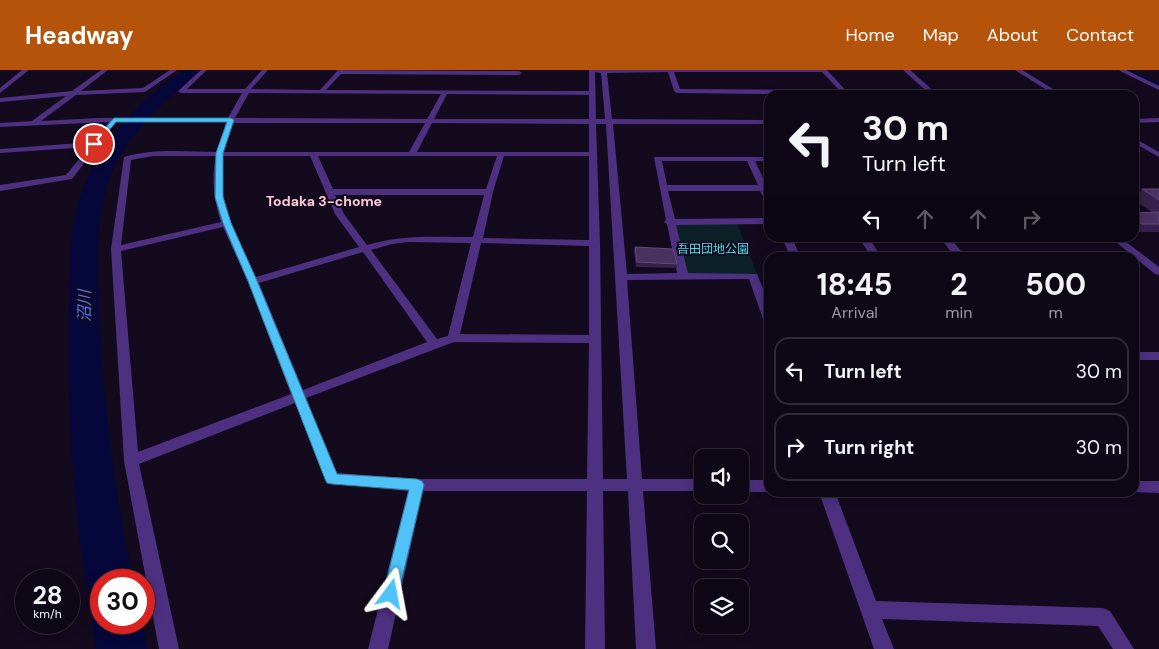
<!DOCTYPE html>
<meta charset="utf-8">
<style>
:root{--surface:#0e0816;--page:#1c1623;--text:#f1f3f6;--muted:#9b9aa1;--line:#2e2935;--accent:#b45309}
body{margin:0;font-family:"DM Sans","Noto Sans JP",sans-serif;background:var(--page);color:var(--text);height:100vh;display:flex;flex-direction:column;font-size:19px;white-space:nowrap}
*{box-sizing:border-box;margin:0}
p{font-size:16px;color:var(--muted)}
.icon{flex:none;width:28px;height:28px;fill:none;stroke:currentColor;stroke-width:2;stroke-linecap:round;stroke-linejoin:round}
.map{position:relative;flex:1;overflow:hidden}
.side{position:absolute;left:764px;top:182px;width:375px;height:245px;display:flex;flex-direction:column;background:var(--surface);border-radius:15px;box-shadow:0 2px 12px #0003,0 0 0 1px var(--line)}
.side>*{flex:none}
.banner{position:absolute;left:764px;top:20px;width:375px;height:152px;border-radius:15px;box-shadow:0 2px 12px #0003,0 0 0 1px var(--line);background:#0e0816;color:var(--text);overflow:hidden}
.buttons{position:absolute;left:694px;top:379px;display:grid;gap:10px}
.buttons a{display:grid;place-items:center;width:55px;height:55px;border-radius:10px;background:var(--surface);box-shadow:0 2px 12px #0003,0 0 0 1px var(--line);font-size:25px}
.speed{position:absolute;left:15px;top:499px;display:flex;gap:10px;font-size:25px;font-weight:700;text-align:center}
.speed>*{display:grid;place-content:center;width:65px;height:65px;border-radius:50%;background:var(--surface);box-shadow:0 2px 12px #0003,0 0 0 1px var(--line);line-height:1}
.speed small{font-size:12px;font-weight:400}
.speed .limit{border:8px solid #d22;background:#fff;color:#111}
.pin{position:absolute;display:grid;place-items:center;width:42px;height:42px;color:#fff;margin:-21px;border:2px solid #fff;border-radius:50%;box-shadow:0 1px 5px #0007}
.me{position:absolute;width:55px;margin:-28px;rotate:13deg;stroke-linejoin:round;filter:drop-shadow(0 0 4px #0008)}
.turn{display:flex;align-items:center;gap:18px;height:105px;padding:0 15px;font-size:22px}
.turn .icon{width:65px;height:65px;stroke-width:2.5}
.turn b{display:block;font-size:35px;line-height:42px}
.lanes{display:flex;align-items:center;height:48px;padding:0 15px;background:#0003;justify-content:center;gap:25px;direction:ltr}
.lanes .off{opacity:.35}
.eta{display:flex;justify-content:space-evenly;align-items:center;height:85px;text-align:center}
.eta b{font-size:30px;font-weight:700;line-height:35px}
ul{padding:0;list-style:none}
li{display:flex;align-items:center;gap:15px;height:68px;margin:0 10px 8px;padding:0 5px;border:2px solid var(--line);border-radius:15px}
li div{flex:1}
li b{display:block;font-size:19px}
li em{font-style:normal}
header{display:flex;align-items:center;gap:30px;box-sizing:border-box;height:70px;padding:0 25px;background:var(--accent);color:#fff}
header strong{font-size:24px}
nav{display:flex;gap:28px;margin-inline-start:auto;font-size:18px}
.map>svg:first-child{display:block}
.green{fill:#0c2027}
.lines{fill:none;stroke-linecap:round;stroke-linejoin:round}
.stream{stroke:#05073b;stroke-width:3}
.river{fill:#05073b;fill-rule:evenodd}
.minor{fill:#4d3080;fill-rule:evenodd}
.wall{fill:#38204c}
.building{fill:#493260;stroke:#614979}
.route{fill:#4fc3f7;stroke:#337fa1}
.labels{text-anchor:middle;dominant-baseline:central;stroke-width:4;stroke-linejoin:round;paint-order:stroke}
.far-park-label{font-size:12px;fill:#49dde8;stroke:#130a1d}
.far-neighbourhood-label{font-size:14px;font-weight:bold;fill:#ffc8d9;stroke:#130a1d}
.water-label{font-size:16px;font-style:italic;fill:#5479ff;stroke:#130a1d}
</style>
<header>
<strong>Headway</strong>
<nav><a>Home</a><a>Map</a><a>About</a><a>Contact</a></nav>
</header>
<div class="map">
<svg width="1159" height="579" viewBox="0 0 1159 579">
<rect width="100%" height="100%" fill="#130a1d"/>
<!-- green -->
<path class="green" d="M674 153H737L757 204H682Z"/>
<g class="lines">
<!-- stream -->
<path class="stream" d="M1127 0 1159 15"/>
<!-- river -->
<path class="river" d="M183 0H201C194 11 179 19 170 27 148 47 129 68 115 95 94 138 98 189 99 236 102 328 114 419 133 510H101V529L92 525 85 510C72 418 66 326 69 233 70 194 69 151 85 114 104 66 142 30 183 0Z
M101 534V552H142L148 579H96L92 552Z"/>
<!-- minor -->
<path class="minor" d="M22 0H29L0 23V18Z
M101 0H108L81 21 143 18 170 0H177L145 22 76 25 41 51 99 48H228L242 23H181L178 21 201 0H207L187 19H245L262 0H268L251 19 320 20 338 0 519 1 522 3 519 5 341 4 326 20 589 21V0H827L850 25 677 23 674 21 668 2 607 3 612 49 769 50V54H613L627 204 677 203 667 154 664 152 666 150 654 87H769V91H755L769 120V133L766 132 760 121H668L675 149 769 148V154L676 155 688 203 757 204 769 233V252L763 249 749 209 627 210 642 409H702V421H643L656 579H636L628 421H603L605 579H585L587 421H423L388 579H368L408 421 327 413 295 333 139 394 179 579H159L124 391 111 179 124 87C154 78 186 82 217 82L226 52H116L72 109 0 121V115L66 105 89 77 0 83V79L93 72 109 52 0 57V53L32 51 66 26 0 32V28L72 21ZM595 2 601 3 605 49H596ZM674 2H822L839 20 680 19ZM249 23 441 24 427 49 235 48ZM447 24 589 25V49H434ZM233 53H425L409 82H224ZM432 53 589 54V82H417ZM596 54H606L607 72 627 409H603L600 173ZM153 86H216C211 108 214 131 221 152L121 175 131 90ZM223 86H310L335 144 359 177 256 207C239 167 215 132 223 86ZM318 86H497L486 119H333ZM504 86H589V170L483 168 493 122ZM662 91H747L758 115H667ZM335 125H484L473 167C436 167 404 164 367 175L344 144ZM223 157 248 212 291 324 138 382 121 181ZM408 172 471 173 448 266 437 269 371 180 392 174ZM481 173 589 176V265L460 264ZM363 182 427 272 303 320 259 213ZM454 272 589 273 587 409H417L337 403 306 328Z
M903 0H910L938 25H931Z
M1015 0H1022L1063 25H1055Z
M1118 0H1126L1159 16V20Z
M1159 48V52L1134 53V49Z
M1134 68 1159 82V87L1134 73Z
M782 168H792L801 188H791Z
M859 168H869L882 188H872Z
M940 168H950L967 188H956Z
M1111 168H1121L1159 197V205L1155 204Z
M1134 282H1159V290H1134Z
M740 410H769V422H740Z
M1134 411H1159V423L1132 422H1134Z
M819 422H835L876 531 1103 538 1110 541 1134 579H1113L1098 556 882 549 894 579H874Z"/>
</g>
<!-- wall -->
<path class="wall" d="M1142 119H1159V162H1137L1134 159V143L1152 142 1135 131Z
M635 177 677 194V198L636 197 634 182Z"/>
<!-- building -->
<path class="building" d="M1142 119H1159V130Z
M1159 142V154H1142L1134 148V143Z
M635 177 673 179 677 194 637 192Z"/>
<!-- route -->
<path class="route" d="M114 48H231L234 50 223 83V127L231 153 257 211 337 404 417 409 422 411 424 415 397 530 391 532 385 530 383 524 409 420 332 414 327 413 325 409 248 211 223 153 215 127 216 83 227 52H116L96 76H92V73Z"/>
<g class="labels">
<!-- far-park labels -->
<g class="far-park-label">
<text x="713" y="179">吾田団地公園</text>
</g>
<!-- far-neighbourhood labels -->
<g class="far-neighbourhood-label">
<text x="324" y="131">Todaka 3-chome</text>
</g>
<!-- water labels -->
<g class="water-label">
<text transform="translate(84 236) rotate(-90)">沼川</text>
</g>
</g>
</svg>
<div class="buttons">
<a><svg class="icon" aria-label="sound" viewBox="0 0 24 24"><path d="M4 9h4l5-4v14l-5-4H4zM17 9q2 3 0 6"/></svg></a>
<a><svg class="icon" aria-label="search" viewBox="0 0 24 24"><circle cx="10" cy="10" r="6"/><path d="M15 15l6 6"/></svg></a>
<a><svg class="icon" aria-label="layers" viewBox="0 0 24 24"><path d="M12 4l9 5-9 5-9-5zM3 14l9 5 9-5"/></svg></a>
</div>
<div class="speed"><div>28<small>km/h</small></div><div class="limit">30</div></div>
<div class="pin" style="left:94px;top:74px;background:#d93025"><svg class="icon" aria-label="arrive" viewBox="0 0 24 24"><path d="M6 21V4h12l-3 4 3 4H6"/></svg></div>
<svg class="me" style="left:391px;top:524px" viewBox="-20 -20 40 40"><path d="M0-17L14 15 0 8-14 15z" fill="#4fc3f7" stroke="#fff" stroke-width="4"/></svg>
<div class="banner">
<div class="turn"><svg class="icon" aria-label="left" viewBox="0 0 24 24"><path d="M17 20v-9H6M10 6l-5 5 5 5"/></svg><div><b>30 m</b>Turn left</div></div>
<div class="lanes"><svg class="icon" aria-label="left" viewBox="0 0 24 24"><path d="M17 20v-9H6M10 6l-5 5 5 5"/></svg><svg class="icon off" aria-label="ahead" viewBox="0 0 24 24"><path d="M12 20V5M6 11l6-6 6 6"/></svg><svg class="icon off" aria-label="ahead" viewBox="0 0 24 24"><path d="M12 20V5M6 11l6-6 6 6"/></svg><svg class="icon off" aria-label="right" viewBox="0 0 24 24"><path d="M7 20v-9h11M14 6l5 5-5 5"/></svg></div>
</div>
<section class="side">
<div class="eta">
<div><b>18:45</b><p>Arrival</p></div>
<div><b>2</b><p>min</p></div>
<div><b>500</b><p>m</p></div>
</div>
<ul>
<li><svg class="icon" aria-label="left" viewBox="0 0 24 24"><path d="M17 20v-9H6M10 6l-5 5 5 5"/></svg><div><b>Turn left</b></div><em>30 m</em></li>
<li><svg class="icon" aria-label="right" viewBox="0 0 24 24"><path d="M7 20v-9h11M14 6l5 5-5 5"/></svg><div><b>Turn right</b></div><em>30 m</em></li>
</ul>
</section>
</div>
